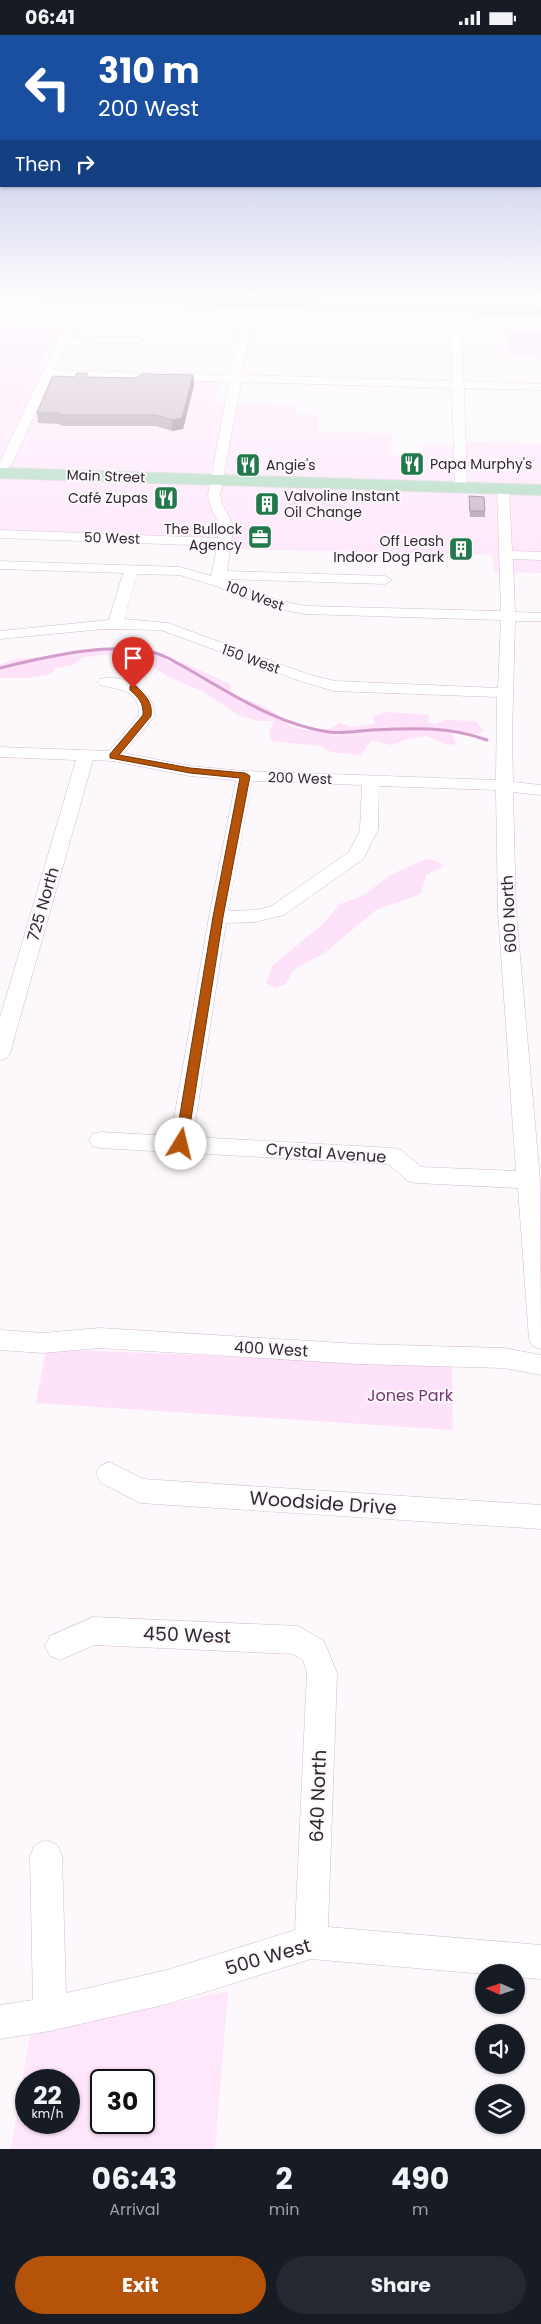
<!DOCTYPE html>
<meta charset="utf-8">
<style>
:root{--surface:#171b24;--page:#242831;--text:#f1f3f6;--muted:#9ea1a6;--accent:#b45309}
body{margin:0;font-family:Poppins,sans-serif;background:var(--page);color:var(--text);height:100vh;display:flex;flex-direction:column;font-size:19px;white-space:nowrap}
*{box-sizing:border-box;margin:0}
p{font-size:16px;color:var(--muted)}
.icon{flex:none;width:28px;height:28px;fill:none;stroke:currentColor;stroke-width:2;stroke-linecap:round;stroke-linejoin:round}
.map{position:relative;height:2114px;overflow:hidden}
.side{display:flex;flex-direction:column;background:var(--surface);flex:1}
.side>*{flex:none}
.guide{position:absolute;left:0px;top:0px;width:541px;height:152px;box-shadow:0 1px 4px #0004;background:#1a4fa0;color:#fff;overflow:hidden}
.needle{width:32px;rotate:273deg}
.controls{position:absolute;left:475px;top:1929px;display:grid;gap:10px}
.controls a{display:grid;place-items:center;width:50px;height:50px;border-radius:50%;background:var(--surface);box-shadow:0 1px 4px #0004;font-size:25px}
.speed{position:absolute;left:15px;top:2034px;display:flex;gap:10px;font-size:25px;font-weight:700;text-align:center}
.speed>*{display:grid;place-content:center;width:65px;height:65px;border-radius:50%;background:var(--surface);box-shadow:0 1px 4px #0004;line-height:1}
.speed small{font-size:12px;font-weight:400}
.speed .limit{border:2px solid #111;border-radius:8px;background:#fff;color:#111}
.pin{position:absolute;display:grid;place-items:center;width:42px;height:42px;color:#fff;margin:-51px -21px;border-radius:50% 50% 50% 0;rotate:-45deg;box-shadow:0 0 5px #0007}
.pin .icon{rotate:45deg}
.me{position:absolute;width:55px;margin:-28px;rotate:9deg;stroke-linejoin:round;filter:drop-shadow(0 0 4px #0008)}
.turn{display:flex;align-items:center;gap:18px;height:105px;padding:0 15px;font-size:22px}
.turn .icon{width:65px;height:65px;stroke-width:2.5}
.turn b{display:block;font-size:35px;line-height:42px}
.then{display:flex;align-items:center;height:48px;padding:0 15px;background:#0003;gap:10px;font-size:19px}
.eta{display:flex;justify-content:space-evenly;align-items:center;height:85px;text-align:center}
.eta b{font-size:30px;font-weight:700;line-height:35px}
.cta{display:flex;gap:10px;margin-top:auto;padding:10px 15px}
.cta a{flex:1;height:58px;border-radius:30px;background:var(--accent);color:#fff;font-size:20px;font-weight:700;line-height:58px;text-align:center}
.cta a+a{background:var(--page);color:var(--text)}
.status{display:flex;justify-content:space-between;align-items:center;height:35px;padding:0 25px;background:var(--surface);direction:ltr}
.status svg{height:14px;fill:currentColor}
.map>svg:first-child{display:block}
.built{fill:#fee6fb;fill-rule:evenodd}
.green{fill:#fde2f9}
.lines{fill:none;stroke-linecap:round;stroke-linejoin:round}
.stream{stroke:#d29dcb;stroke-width:3}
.minor-casing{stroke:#d2bbcf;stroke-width:1}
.major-casing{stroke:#d6d4d6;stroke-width:2}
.minor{fill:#fff;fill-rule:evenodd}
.major{fill:#acd9be;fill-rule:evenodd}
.wall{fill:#ac98a9}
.shaded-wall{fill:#8c7c8a}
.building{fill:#c8b1c5;stroke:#8c7c8a}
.route{fill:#b45309;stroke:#753606}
.labels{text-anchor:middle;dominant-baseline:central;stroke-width:4;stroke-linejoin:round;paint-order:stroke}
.far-poi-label{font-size:14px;fill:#312830;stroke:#fcf8fc;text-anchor:start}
.far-street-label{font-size:14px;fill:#312830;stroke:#fcf8fc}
.street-label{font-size:16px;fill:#312830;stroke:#fcf8fc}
.park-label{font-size:16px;fill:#75356f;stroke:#fcf8fc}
.near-street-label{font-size:19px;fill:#312830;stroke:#fcf8fc}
</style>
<div class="status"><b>06:41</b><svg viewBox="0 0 49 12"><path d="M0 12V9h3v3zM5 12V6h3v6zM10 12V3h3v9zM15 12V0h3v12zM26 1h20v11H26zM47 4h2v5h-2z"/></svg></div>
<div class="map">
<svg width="541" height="2114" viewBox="0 0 541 2114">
<rect width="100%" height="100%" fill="#fcf8fc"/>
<!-- built -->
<path class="built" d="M0 291 59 295 39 336 221 340 214 368 295 371V380H319L318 397 392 398V420H423V409L468 411V407L541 409V538L494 537 492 520 234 514 233 505 0 496Z
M228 1956 215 2114H11L30 2000ZM26 2045H69V2088H26ZM101 2045H144V2088H101Z"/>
<!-- green -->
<path class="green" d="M508 297H541V327L537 323H511Z
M0 316 46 320 11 392H0Z
M121 611 134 614 144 611 164 619 168 627 184 628 230 649 232 660C245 664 257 667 269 674 275 678 281 684 288 689 302 698 326 698 340 688L351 692 374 689 373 681 388 677 429 680 428 687 434 689 445 685 476 686 484 696 478 699 450 694 456 709 447 710 427 701 407 704 391 710 372 705 360 720 331 717 321 711 272 706 269 697 274 686H260L240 681 202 656 167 641 132 619 100 620 82 623 73 630 55 633 51 639 28 643H0V630C14 622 27 624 42 622 69 618 94 614 121 611Z
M426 824 437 826 444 831 426 840 421 859 376 875 323 919 293 935 286 949 276 953 266 948 272 931 323 889 340 869 363 861 390 840Z
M46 1314 452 1330 453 1395 36 1368Z"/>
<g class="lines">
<!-- stream -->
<path class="stream" d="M0 633C44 622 126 602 168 623 219 650 271 689 329 697 343 699 358 696 371 695 411 693 449 691 487 705"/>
<defs>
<path id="minor" d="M249 258H259L241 340 452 346 450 258H460L463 346 541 349V355L464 353 467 452 461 456 455 452 452 353 241 347 220 460 222 469 234 491 227 536 385 541 392 545 385 549 225 544 274 564 305 571 501 576 497 454 503 450 509 454 512 516 541 517V525L513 524 515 577 541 578V586H515L512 701 513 747 541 750V760L513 757 516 876 540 1145 541 1314 532 1311 529 1304 518 1153 416 1148 408 1146 388 1129 100 1113 92 1111 89 1105 92 1099 100 1097 171 1101 209 882 236 745 190 741 113 726 93 725 10 1018 7 1023 0 1025V983L76 725 0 722V712L109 716 139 680C139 654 120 655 100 650L97 647 100 644C124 638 154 655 155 681L124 718 190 731 245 736 496 745 497 662 334 656 300 646 161 595 103 594 0 604V596L109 585 123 538 0 534V526L180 532 211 541 212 538 217 511 0 503V495L218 503C222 482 210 479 208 460L229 347 52 341 13 427 4 438 0 439V427L78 262 82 261 87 264 70 303 139 302 144 305 139 308 67 309 55 335 229 340ZM137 539 179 540 213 550 265 571 305 579 501 585 498 653 335 646 310 640 168 588 124 584ZM252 746 362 750 360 795 349 817 270 872 255 875 228 876ZM379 751 496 755 498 876 516 1136 421 1132 401 1115 393 1113 193 1102 226 888 255 887 284 880 363 824 378 795Z
M347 258H357L355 273 351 274 346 271Z
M100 1293 358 1309 504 1313 541 1320V1340L504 1333 358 1329 100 1313 43 1318 0 1315V1295L43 1298Z
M109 1427 143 1444 541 1470V1494L140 1468 100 1447 96 1439 100 1431Z
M93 1582 298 1591 324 1606 337 1638 328 1892 541 1910V1944L516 1942V1938L484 1939 311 1924 167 1969 50 1996 0 2004V1970L33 1965 30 1821 35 1810 46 1805 57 1810 62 1821 66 1958 167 1935 295 1895 307 1638 303 1625 293 1619 94 1610 60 1625 50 1621 45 1611 50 1601Z"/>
<path id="major" d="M0 258 541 271V279L0 266Z
M0 433 541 450V460L0 443Z"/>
</defs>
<!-- minor casing -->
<use href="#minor" class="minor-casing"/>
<!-- major casing -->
<use href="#major" class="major-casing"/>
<!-- minor -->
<use href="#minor" class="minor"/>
<!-- major -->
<use href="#major" class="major"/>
</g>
<!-- wall -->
<path class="wall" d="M193 340 194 350 183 394 172 396 156 391H63L58 389 38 388 37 378 75 342 137 343Z
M469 461 485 476V482H470L469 467Z"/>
<!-- shaded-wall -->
<path class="shaded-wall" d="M193 340 194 350 183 394 172 396V385Z"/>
<!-- building -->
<path class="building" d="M77 338H88L86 342 137 343 141 339 193 340 182 383 172 385 156 380H62L57 378H37L53 341 75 342Z
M469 461 484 462 485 476H470Z"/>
<!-- sky -->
<linearGradient id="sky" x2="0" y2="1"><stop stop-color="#9fabdc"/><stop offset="0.47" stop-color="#fefcfe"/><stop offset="1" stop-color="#fefcfe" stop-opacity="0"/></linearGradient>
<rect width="541" height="554" fill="url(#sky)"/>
<!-- route -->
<path class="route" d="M130 651H136C145 660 153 667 151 681L119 720 190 733 245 738 250 741 223 882 187 1109 181 1114 175 1109 213 882 240 743 190 738 110 723V719L143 680C144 668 138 662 130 655Z"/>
<!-- icons -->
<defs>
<symbol id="restaurant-square" viewBox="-11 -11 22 22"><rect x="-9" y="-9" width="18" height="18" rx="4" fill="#23794c" stroke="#fcf8fc"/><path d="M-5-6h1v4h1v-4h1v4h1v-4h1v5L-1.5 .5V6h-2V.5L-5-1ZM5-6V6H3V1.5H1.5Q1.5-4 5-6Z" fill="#fff"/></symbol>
<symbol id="building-square" viewBox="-11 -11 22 22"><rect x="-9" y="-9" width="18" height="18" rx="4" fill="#23794c" stroke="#fcf8fc"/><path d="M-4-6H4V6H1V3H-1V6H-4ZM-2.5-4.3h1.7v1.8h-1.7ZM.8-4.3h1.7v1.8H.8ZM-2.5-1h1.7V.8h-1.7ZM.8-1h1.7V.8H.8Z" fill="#fff"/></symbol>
<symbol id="office-square" viewBox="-11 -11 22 22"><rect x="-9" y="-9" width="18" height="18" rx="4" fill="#23794c" stroke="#fcf8fc"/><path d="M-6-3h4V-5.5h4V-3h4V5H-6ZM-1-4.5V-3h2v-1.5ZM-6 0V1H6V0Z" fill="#fff"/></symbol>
</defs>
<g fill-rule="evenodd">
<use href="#restaurant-square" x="398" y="415" width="28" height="28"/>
<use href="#restaurant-square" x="234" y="416" width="28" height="28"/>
<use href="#restaurant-square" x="152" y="449" width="28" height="28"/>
<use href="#building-square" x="253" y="455" width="28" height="28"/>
<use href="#office-square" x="246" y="488" width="28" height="28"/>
<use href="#building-square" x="447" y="500" width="28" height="28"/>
</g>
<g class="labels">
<!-- far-poi labels -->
<g class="far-poi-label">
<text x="430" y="429">Papa Murphy's</text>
<text x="266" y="430">Angie's</text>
<text x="284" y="461">Valvoline Instant<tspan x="284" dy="16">Oil Change</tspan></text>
<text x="148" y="463" text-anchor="end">Café Zupas</text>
<text x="242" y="494" text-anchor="end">The Bullock<tspan x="242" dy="16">Agency</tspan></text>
<text x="444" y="506" text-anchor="end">Off Leash<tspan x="444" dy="16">Indoor Dog Park</tspan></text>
</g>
<!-- far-street labels -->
<g class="far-street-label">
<text transform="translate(106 441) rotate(2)">Main Street</text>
<text transform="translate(112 503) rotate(2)">50 West</text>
<text transform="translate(255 561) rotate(20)">100 West</text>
<text transform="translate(251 624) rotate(20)">150 West</text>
<text transform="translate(300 743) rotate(2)">200 West</text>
</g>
<!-- street labels -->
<g class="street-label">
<text transform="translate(43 869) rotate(-74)">725 North</text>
<text transform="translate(509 879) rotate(-93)">600 North</text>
<text transform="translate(326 1118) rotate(4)">Crystal Avenue</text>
<text transform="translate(271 1314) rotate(3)">400 West</text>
</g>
<!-- park labels -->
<g class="park-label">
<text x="410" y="1360">Jones Park</text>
</g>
<!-- near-street labels -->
<g class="near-street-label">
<text transform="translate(323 1468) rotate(4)">Woodside Drive</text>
<text transform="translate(187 1600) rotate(2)">450 West</text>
<text transform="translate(318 1761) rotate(-88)">640 North</text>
<text transform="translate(268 1922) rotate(-16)">500 West</text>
</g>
</g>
</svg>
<div class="controls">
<a><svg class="needle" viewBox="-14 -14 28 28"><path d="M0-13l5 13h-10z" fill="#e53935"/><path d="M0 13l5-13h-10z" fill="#9ea1a6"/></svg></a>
<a><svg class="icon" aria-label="sound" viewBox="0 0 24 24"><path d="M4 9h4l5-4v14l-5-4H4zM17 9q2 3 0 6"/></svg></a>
<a><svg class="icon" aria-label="layers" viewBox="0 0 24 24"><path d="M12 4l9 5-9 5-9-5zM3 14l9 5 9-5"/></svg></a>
</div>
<div class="speed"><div>22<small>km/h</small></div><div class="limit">30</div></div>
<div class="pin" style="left:133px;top:653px;background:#d93025"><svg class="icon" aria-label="arrive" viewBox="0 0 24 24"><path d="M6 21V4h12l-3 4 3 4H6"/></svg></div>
<svg class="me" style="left:181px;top:1109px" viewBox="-20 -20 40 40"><circle r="19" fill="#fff"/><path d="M0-13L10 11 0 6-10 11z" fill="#b45309"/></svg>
<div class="guide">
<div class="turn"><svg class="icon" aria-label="left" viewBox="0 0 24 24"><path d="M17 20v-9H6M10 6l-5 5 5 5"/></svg><div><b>310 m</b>200 West</div></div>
<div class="then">Then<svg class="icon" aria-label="right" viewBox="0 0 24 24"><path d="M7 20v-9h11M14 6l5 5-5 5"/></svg></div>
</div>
</div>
<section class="side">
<div class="eta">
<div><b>06:43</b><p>Arrival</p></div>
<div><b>2</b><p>min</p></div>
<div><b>490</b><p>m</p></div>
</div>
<div class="cta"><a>Exit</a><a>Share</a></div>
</section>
